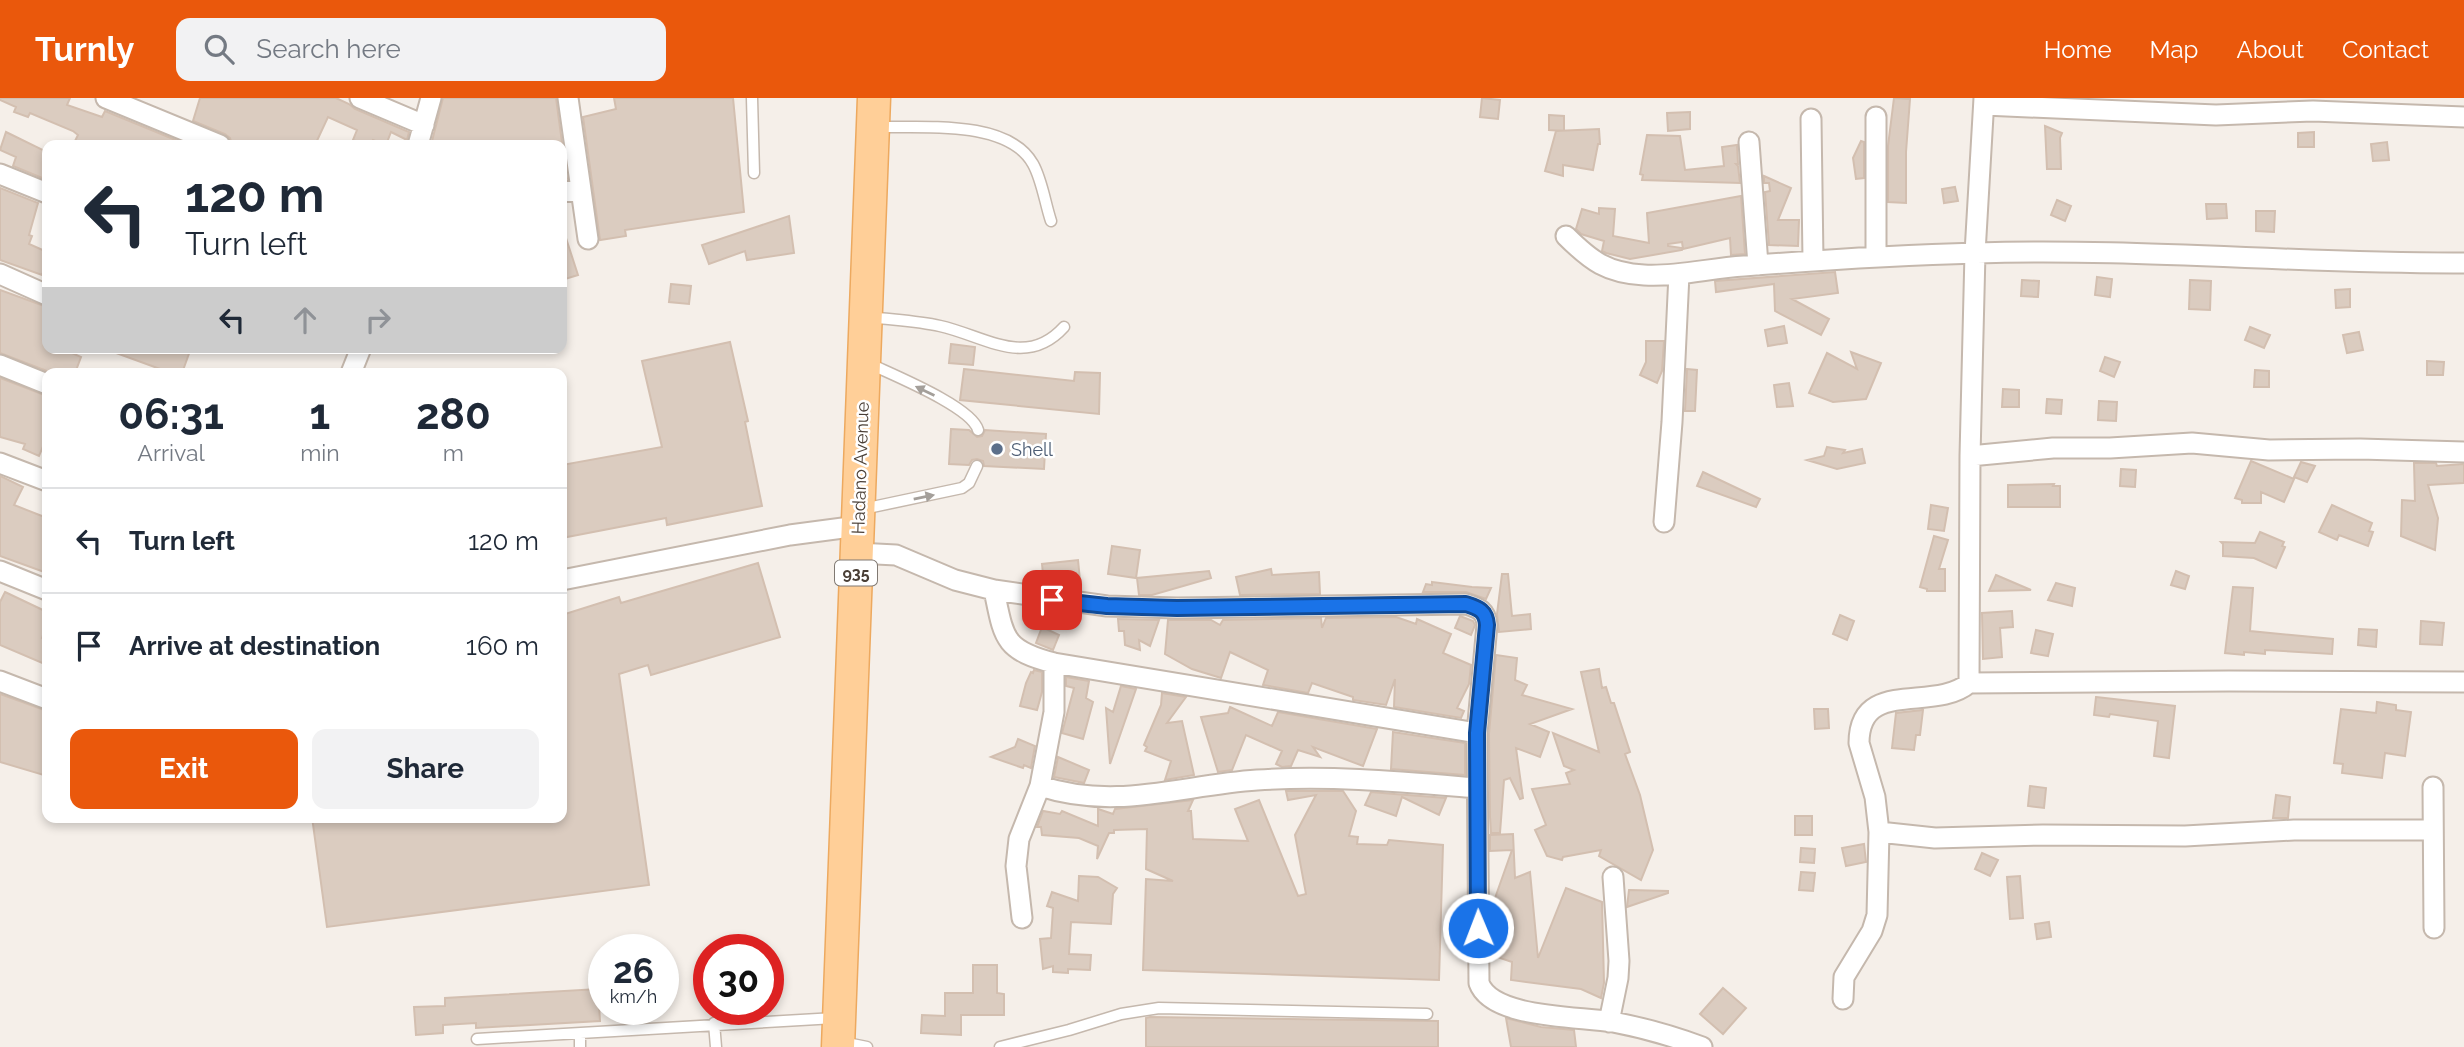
<!DOCTYPE html>
<style>
:root{--surface:#fff;--page:#f2f2f3;--text:#1f2937;--muted:#747a83;--line:#e0e1e3;--accent:#ea580c}
body{margin:0;font-family:Raleway,sans-serif;background:var(--page);color:var(--text);height:100vh;display:flex;flex-direction:column;font-size:26px;white-space:nowrap}
*{box-sizing:border-box;margin:0}
p{font-size:23px;color:var(--muted)}
.icon{flex:none;width:38px;height:38px;fill:none;stroke:currentColor;stroke-width:2;stroke-linecap:round;stroke-linejoin:round}
.map{position:relative;flex:1;overflow:hidden}
.sheet{position:absolute;left:42px;top:270px;width:525px;height:455px;display:flex;flex-direction:column;background:var(--surface);border-radius:14px;box-shadow:0 4px 10px #0003}
.sheet>*{flex:none}
.top-card{position:absolute;left:42px;top:42px;width:525px;height:214px;border-radius:14px;box-shadow:0 4px 10px #0003;background:#fff;color:var(--text);overflow:hidden}
.speed{position:absolute;left:588px;top:836px;display:flex;gap:14px;font-size:35px;font-weight:700;text-align:center}
.speed>*{display:grid;place-content:center;width:91px;height:91px;border-radius:50%;background:var(--surface);box-shadow:0 4px 10px #0003;line-height:1}
.speed small{font-size:18px;font-weight:400}
.speed .limit{border:10px solid #d22;background:#fff;color:#111}
.pin{position:absolute;display:grid;place-items:center;width:60px;height:60px;color:#fff;margin:-30px;border-radius:14px;box-shadow:0 4px 10px #0006}
.me{position:absolute;width:77px;margin:-38px;rotate:359deg;stroke-linejoin:round;filter:drop-shadow(0 0 5px #0008)}
.turn{display:flex;align-items:center;gap:24px;height:147px;padding:0 28px;font-size:32px}
.turn .icon{width:91px;height:91px;stroke-width:2.5}
.turn b{display:block;font-size:49px;line-height:60px}
.lanes{display:flex;align-items:center;height:66px;padding:0 28px;background:#0003;justify-content:center;gap:35px;direction:ltr}
.lanes .off{opacity:.35}
.eta{display:flex;justify-content:space-evenly;align-items:center;height:119px;text-align:center}
.eta b{font-size:42px;font-weight:700;line-height:49px}
.cta{display:flex;gap:14px;margin-top:auto;padding:14px 28px}
.cta a{flex:1;height:80px;border-radius:14px;background:var(--accent);color:#fff;font-size:28px;font-weight:700;line-height:80px;text-align:center}
.cta a+a{background:var(--page);color:var(--text)}
ul{padding:0;list-style:none}
li{display:flex;align-items:center;gap:21px;height:105px;padding:0 28px;border-top:2px solid var(--line)}
li div{flex:1}
li b{display:block;font-size:26px}
li em{font-style:normal}
header{display:flex;align-items:center;gap:42px;box-sizing:border-box;height:98px;padding:0 35px;background:var(--accent);color:#fff}
header strong{font-size:33px}
nav{display:flex;gap:38px;margin-inline-start:auto;font-size:24px}
.search{width:490px;height:63px;background:var(--page);display:flex;align-items:center;gap:18px;box-sizing:border-box;padding:0 24px;border-radius:14px;color:var(--muted);font-size:26px}
.map>svg:first-child{display:block}
.building{fill:#dbccc0;stroke:#d3bfb0;stroke-width:2}
.lines{fill:none;stroke-linecap:round;stroke-linejoin:round}
.service-casing{stroke:#c5b8ad;stroke-width:13}
.minor-casing{stroke:#c5b8ad;stroke-width:23}
.primary-casing{stroke:#eda95f;stroke-width:35}
.service{stroke:#fff;stroke-width:10}
.minor{stroke:#fff;stroke-width:19}
.primary{stroke:#ffcf98;stroke-width:32}
.oneway{fill:#a49f9a}
.route-casing{stroke:#114b97;stroke-width:18}
.route{stroke:#1a73e8;stroke-width:12}
.service-dot{fill:#5c6f8a;stroke:#fff;stroke-width:2.5}
.labels{text-anchor:middle;dominant-baseline:central;stroke-width:5;stroke-linejoin:round;paint-order:stroke}
.shield{fill:#fff;stroke:#807972;stroke-width:2}
.shield-label{font-size:16px;font-weight:bold;fill:#4a3f36}
.service-label{font-size:18px;fill:#4e5e75;stroke:#fff;text-anchor:start}
.street-label{font-size:18px;fill:#4a3f36;stroke:#fff}
</style>
<header>
<strong>Turnly</strong>
<div class="search"><svg class="icon" aria-label="search" viewBox="0 0 24 24"><circle cx="10" cy="10" r="6"/><path d="M15 15l6 6"/></svg>Search here</div>
<nav><a>Home</a><a>Map</a><a>About</a><a>Contact</a></nav>
</header>
<div class="map">
<svg width="2464" height="949" viewBox="0 0 2464 949">
<rect width="100%" height="100%" fill="#f5efe9"/>
<!-- building -->
<path class="building" d="M0 0H70L67 7 102 19 105 13 188 47H73L78 37 73 33 30 15 28 19 14 14 16 9 0 2Z
M200 0H336L349 6 355 11 409 34 407 42 391 34 386 47 373 42 371 47H366L353 42 357 32 328 19 315 47H232L230 40 225 36 193 23Z
M443 0H556L567 81 562 82V47H431Z
M614 0H733L744 114 625 132 626 138 600 142 583 19 616 11Z
M1482 0 1500 2 1498 21 1480 19Z
M1894 0 1910 1 1906 54V105L1888 104V48Z
M1690 14V31L1668 33 1667 15Z
M1549 17 1564 18V33L1549 32Z
M2045 28 2062 35 2060 40 2061 71H2047Z
M1599 31 1600 46H1598L1593 72 1563 67V78L1545 73 1556 33Z
M6 34 47 54V82L13 68 16 59 0 52Z
M2314 34V49H2298V35Z
M1647 37 1680 38 1685 72 1724 68 1722 49 1737 47 1738 66H1736L1738 68 1740 85 1642 82 1643 77 1640 76Z
M1861 43 1864 44V80L1856 81 1853 60Z
M2387 44 2389 62 2373 63 2371 46Z
M1764 78 1791 90 1778 122H1799L1798 148 1769 147 1765 94 1770 93 1769 85H1764Z
M1955 89 1958 103 1944 105 1942 91Z
M0 90 38 105 29 137 32 138 29 146 47 154V165L42 177 0 162Z
M1741 98 1745 156 1731 157 1730 140 1683 151 1682 144 1668 146V148L1682 150V152L1630 161 1606 155 1602 153 1604 143 1581 136 1576 131 1582 111 1599 116V110L1615 111 1613 138 1649 145 1647 115Z
M2057 102 2071 108 2065 123 2051 117Z
M2206 106H2226L2227 120 2207 121Z
M2256 113H2275L2274 134 2256 133Z
M789 118 794 155 747 162 745 153 709 166 702 147Z
M562 137H565L578 177 562 182Z
M1835 174 1838 195 1792 201 1829 221 1821 237 1775 213 1774 186 1716 194 1715 183Z
M2097 179 2112 181 2110 199 2095 197Z
M2022 182 2039 183 2038 199 2021 198Z
M2190 182 2211 183 2210 212 2189 211Z
M671 186 691 188 689 206 669 204Z
M2350 191V209L2336 210 2335 192Z
M0 192 47 209V250H61L81 259 75 275H52L0 255Z
M1784 228 1787 245 1768 248 1765 232Z
M2250 229 2270 237 2264 250 2245 242Z
M2359 234 2363 252 2347 255 2343 237Z
M1646 243H1664L1662 273 1657 285 1640 277 1646 264Z
M730 244 748 323 745 324 762 408 667 427 666 420 562 440V367L662 349 642 263Z
M951 246 975 249 973 267 949 265Z
M108 250H191L182 275H171L108 252Z
M1851 254 1881 265 1866 301 1833 304 1809 295 1827 255 1857 271Z
M2105 259 2120 264 2114 279 2100 273Z
M2427 263 2444 264 2443 277H2427Z
M964 271 1074 283 1075 274 1100 275 1099 316 960 302Z
M1687 271 1697 272 1695 313H1685Z
M2255 272 2269 273V289H2254Z
M0 280 47 298V339L39 358 23 351 25 346 0 339Z
M1789 285 1793 308 1777 309 1774 287Z
M2003 291 2019 292V309H2002Z
M2047 301 2062 302 2061 316 2046 315Z
M2099 303 2117 304 2116 323 2098 322Z
M951 331 969 332 977 339 982 338 985 332 1046 336 1044 371 984 368 983 363 977 361 972 362 969 367 949 366Z
M1827 349 1845 352 1843 355 1862 351 1865 365 1837 371 1807 362 1824 358Z
M2251 363 2294 381 2284 404 2261 394V405H2242V402L2235 400Z
M2301 364 2315 368 2307 384 2294 379Z
M2414 365H2436L2437 368 2464 366V385L2428 387 2438 420 2435 452 2401 438 2402 402 2415 403Z
M2121 371 2136 372 2135 389 2120 388Z
M1703 374 1760 401 1756 409 1697 388Z
M0 378 23 389 14 407 47 420V475L0 458Z
M2054 386 2053 388H2060V409H2008V387Z
M1931 407 1948 410 1944 433 1928 431Z
M2332 407 2372 425 2369 433 2373 434 2368 448 2339 437 2337 442 2319 434Z
M2260 434 2284 444 2282 448 2285 449 2276 470 2254 460 2223 458V446L2221 444 2255 445Z
M1934 438 1948 442 1939 471H1945V493H1927V491L1920 489Z
M1112 448 1140 452 1136 480 1108 476Z
M1078 462 1080 482 1044 486 1042 466Z
M758 465 780 539 651 577 648 567 619 576 649 787 327 829 312 719H562V517L619 499 621 505Z
M1271 471 1272 477 1319 474 1320 496 1240 497 1236 479Z
M1209 473 1211 480 1152 497H1139L1137 480Z
M2176 473 2189 478 2185 491 2171 487Z
M1502 476H1508L1512 518 1530 516 1531 531 1499 534 1497 516Z
M1996 477 2031 492 1989 493Z
M1432 484 1472 489 1491 490 1486 501 1466 494H1423L1426 486 1432 487Z
M2056 485 2075 490 2072 508 2048 502Z
M2233 489 2253 490 2250 533 2333 541 2332 556 2265 552V556L2244 554V557L2225 555Z
M5 494 47 514V525L42 540 47 543V567L0 547V504Z
M2012 513 2013 529 2000 530 2002 559 1983 561 1982 515Z
M1840 517 1854 523 1847 542 1833 536Z
M1460 518 1473 523 1475 527 1471 537 1455 530Z
M1396 519 1416 526 1417 521 1451 536 1443 555 1471 567 1469 586 1457 610 1464 613 1461 620 1394 609 1395 581 1386 607 1353 602V599L1312 585 1308 595 1263 587 1268 572 1230 554 1221 580 1192 571 1165 556 1168 522H1211L1220 527 1223 522 1321 520 1322 530 1326 520Z
M1118 521 1159 522 1150 548 1139 542 1140 552 1125 547 1124 533H1119Z
M2421 523 2444 525 2442 547 2420 546Z
M1042 529 1059 537 1053 552 1036 545Z
M2359 531 2377 532 2376 549 2358 547Z
M2036 532 2053 536 2048 558 2031 555Z
M1496 557 1517 560 1515 582 1527 587 1522 597 1572 611 1530 626 1549 634 1540 659 1516 650 1523 700 1520 701 1510 680 1504 682 1500 735H1491L1490 719 1489 636Z
M1599 571 1602 590 1606 589 1611 605H1614L1630 654 1625 656 1640 697 1653 752 1641 782 1599 758 1601 752 1563 759 1562 762 1547 758 1535 732 1546 727 1532 691 1570 686 1566 675 1574 672 1564 668 1553 635 1599 654 1581 574Z
M1034 572 1042 574V594L1037 612 1020 608 1026 585 1031 574 1033 575Z
M1066 579 1089 583 1086 600 1093 604 1083 641 1062 635 1074 590 1066 588Z
M1121 588 1136 591 1110 666 1106 610 1113 614Z
M1162 595 1186 599 1167 625 1182 623 1194 677 1165 682 1171 663 1145 653 1147 649 1144 647 1161 607Z
M0 596 47 613V678L0 664Z
M2096 599 2175 608 2169 660 2154 658 2158 623 2110 616 2109 619 2094 617Z
M2377 604 2396 607V612L2411 614 2405 658 2385 655 2382 680 2342 675 2343 666 2334 665 2341 611 2376 615Z
M1230 609 1272 628 1278 614 1377 631 1363 668 1313 649 1320 659 1298 652 1291 668 1282 669 1276 666 1282 653 1246 637 1232 672 1218 674 1201 619 1228 615Z
M1814 611H1828L1829 630 1815 631Z
M1923 612 1920 637H1916L1914 652 1892 650 1896 615Z
M1393 634 1465 645V677L1391 671Z
M1018 641 1035 648 1031 670 1024 667 1023 670 991 659 1015 649Z
M1058 659 1089 672 1084 685 1054 679Z
M2030 688 2046 690 2044 710 2028 708Z
M1286 693H1343L1356 713 1349 738 1358 739 1357 746 1387 747 1389 742 1443 747 1439 882 1143 872 1146 781 1173 783 1146 771 1147 731 1114 732V735H1109L1097 761 1098 748 1079 740 1042 737 1041 729H1037L1043 713 1060 716 1062 713 1098 728V711L1113 716 1115 711 1193 702 1188 713H1191L1193 741 1248 743 1235 711 1259 702 1298 798 1306 796 1295 737 1316 697 1288 702Z
M1371 694 1394 696 1446 700 1439 717 1402 699 1396 718 1365 707Z
M2276 697 2290 699 2288 720H2273Z
M1795 718H1812V737H1795Z
M1513 736 1515 780 1530 774 1538 860 1566 790 1602 804 1604 885 1601 900 1581 891 1511 882 1512 864 1497 859 1501 848 1495 846 1499 835 1495 834 1498 825 1495 800 1512 752 1490 753V737Z
M1864 746 1866 764 1846 768 1842 750Z
M1801 750 1815 751 1814 765 1800 764Z
M1982 755 1998 762 1990 778 1975 771Z
M1801 774 1815 775 1813 793 1799 792Z
M1079 778 1098 779 1117 790 1113 796 1111 826 1071 824 1069 856 1091 857 1090 872 1068 871V875L1053 874V868L1043 871 1040 841 1051 840 1053 810 1047 808 1052 794 1078 803Z
M2020 778 2023 820 2010 821 2007 779Z
M1629 792 1668 793V795L1627 809Z
M2049 824 2051 839 2037 841 2035 826Z
M973 867H997V895L1004 896V917H961V937L921 935 922 917 945 918V895H973Z
M1723 890 1746 910 1723 936 1700 916Z
M598 891 600 923 476 930V925L443 927V935L416 937 414 909 445 908V900Z
M1150 919 1438 923V949H1146V920Z
M1506 920 1541 929 1574 932 1576 949H1511Z"/>
<g class="lines">
<defs>
<path id="service" d="M752 0 754 75
M877 29C922 30 1008 21 1033 66 1042 82 1045 105 1051 123
M870 219C893 222 917 223 940 228 985 238 1026 271 1064 229
M870 266C893 277 972 309 978 332
M863 411 962 390 969 385 977 368
M714 925 716 949
M580 936V949
M477 941 835 920
M842 944 867 949
M1000 949 1069 932 1121 916 1159 910 1427 916"/>
<path id="minor" d="M106 0 220 47
M360 0 424 27
M568 0 588 141
M1984 0 1975 155 1970 358 1969 585 2229 583 2464 584
M1984 7 2216 17 2313 13 2464 19
M1811 21 1813 162
M1749 44 1758 167
M418 47 431 0
M0 76 47 95
M562 94 580 92
M1566 138C1591 163 1607 175 1644 177 1677 179 1710 170 1744 168 1821 162 1899 157 1977 155 2139 150 2301 166 2464 165
M1876 159V19
M0 176 47 197
M0 267 47 286
M351 275 361 250
M1970 358 2053 350H2110L2192 345 2269 352 2360 351 2464 354
M0 365 47 383
M1664 424 1672 324 1679 176
M857 455 896 457 955 482 994 492 1107 508 1177 510 1466 506C1479 510 1486 513 1487 527L1477 635 1479 885C1492 921 1580 918 1613 924 1644 930 1673 938 1702 949
M0 473 47 492
M562 482 790 437 858 428
M994 492C1004 540 1003 552 1054 565L1477 635
M0 583 47 601
M1969 585C1934 615 1859 579 1859 645L1875 699 1879 734 1935 740 2043 737 2185 738 2294 732H2432
M1040 688C1117 713 1181 687 1257 682 1331 677 1404 684 1477 690
M2433 689 2434 830
M1022 820 1016 768 1019 741 1040 688 1054 614V565
M1843 901 1844 879 1872 833 1877 817 1879 734
M1609 924 1618 880 1619 863 1613 779"/>
<path id="primary" d="M838 949 874 0"/>
</defs>
<!-- service casing -->
<use href="#service" class="service-casing"/>
<!-- minor casing -->
<use href="#minor" class="minor-casing"/>
<!-- primary casing -->
<use href="#primary" class="primary-casing"/>
<!-- service -->
<use href="#service" class="service"/>
<!-- minor -->
<use href="#minor" class="minor"/>
<!-- primary -->
<use href="#primary" class="primary"/>
</g>
<!-- one-way arrows -->
<defs><path id="oneway-solid" d="M-6-.8H1V-3.2L6.5 0L1 3.2V.8H-6Z" transform="scale(1.75)"/></defs>
<g class="oneway">
<use href="#oneway-solid" transform="translate(925 293) rotate(-154)"/>
<use href="#oneway-solid" transform="translate(924 399) rotate(-11)"/>
</g>
<g class="lines">
<defs>
<path id="route" d="M1052 502 1107 508 1177 510 1466 506C1479 510 1486 513 1487 527L1477 635 1478 830"/>
</defs>
<!-- route casing -->
<use href="#route" class="route-casing"/>
<!-- route -->
<use href="#route" class="route"/>
</g>
<!-- markers -->
<circle class="service-dot" cx="997" cy="351" r="7"/>
<g class="labels">
<!-- shield labels -->
<rect class="shield" x="835" y="462.5" width="42" height="25" rx="5"/>
<g class="shield-label">
<text x="856" y="475">935</text>
</g>
<!-- service labels -->
<g class="service-label">
<text x="1011" y="351">Shell</text>
</g>
<!-- street labels -->
<g class="street-label">
<text transform="translate(860 370) rotate(-88)">Hadano Avenue</text>
</g>
</g>
</svg>
<div class="speed"><div>26<small>km/h</small></div><div class="limit">30</div></div>
<div class="pin" style="left:1052px;top:502px;background:#d93025"><svg class="icon" aria-label="arrive" viewBox="0 0 24 24"><path d="M6 21V4h12l-3 4 3 4H6"/></svg></div>
<svg class="me" style="left:1478px;top:830px" viewBox="-20 -20 40 40"><circle r="17" fill="#1a73e8" stroke="#fff" stroke-width="3"/><path d="M0-11L8 9 0 5-8 9z" fill="#fff"/></svg>
<div class="top-card">
<div class="turn"><svg class="icon" aria-label="left" viewBox="0 0 24 24"><path d="M17 20v-9H6M10 6l-5 5 5 5"/></svg><div><b>120 m</b>Turn left</div></div>
<div class="lanes"><svg class="icon" aria-label="left" viewBox="0 0 24 24"><path d="M17 20v-9H6M10 6l-5 5 5 5"/></svg><svg class="icon off" aria-label="ahead" viewBox="0 0 24 24"><path d="M12 20V5M6 11l6-6 6 6"/></svg><svg class="icon off" aria-label="right" viewBox="0 0 24 24"><path d="M7 20v-9h11M14 6l5 5-5 5"/></svg></div>
</div>
<section class="sheet">
<div class="eta">
<div><b>06:31</b><p>Arrival</p></div>
<div><b>1</b><p>min</p></div>
<div><b>280</b><p>m</p></div>
</div>
<ul>
<li><svg class="icon" aria-label="left" viewBox="0 0 24 24"><path d="M17 20v-9H6M10 6l-5 5 5 5"/></svg><div><b>Turn left</b></div><em>120 m</em></li>
<li><svg class="icon" aria-label="arrive" viewBox="0 0 24 24"><path d="M6 21V4h12l-3 4 3 4H6"/></svg><div><b>Arrive at destination</b></div><em>160 m</em></li>
</ul>
<div class="cta"><a>Exit</a><a>Share</a></div>
</section>
</div>
